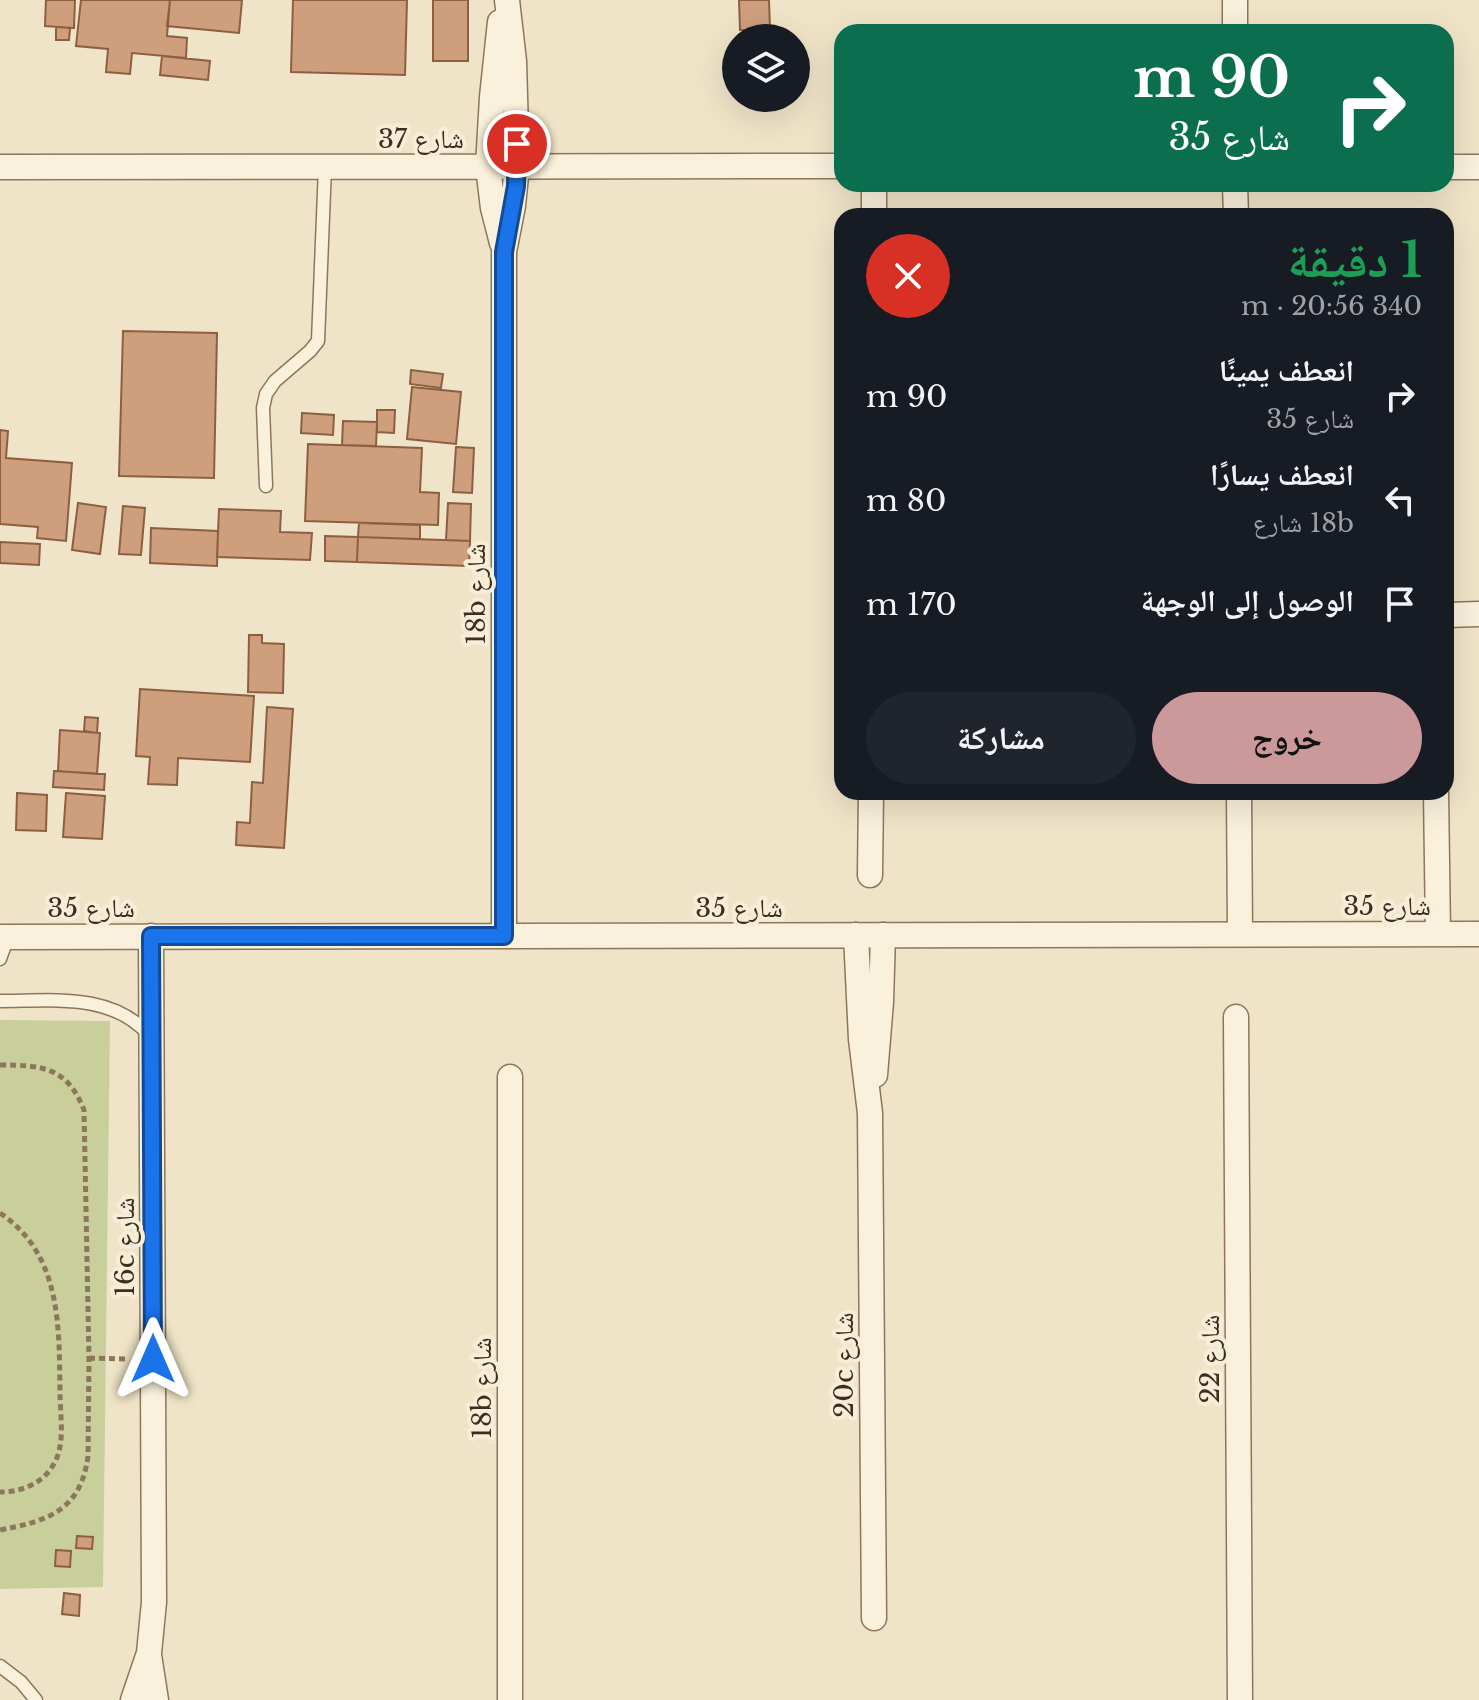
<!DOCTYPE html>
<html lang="ar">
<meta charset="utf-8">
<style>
:root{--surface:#171b24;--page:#20242c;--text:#f1f3f6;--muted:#9ea1a6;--accent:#cc999b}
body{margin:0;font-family:"Libre Baskerville","Noto Naskh Arabic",serif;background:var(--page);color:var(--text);direction:rtl;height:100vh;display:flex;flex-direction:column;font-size:30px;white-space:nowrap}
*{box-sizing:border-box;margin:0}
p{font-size:26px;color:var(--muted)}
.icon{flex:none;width:44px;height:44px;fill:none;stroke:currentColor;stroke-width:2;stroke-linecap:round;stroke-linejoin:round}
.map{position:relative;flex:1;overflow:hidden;direction:ltr}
.panel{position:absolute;left:834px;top:208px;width:620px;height:592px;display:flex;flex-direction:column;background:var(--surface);border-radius:24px;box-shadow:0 8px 32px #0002;direction:rtl}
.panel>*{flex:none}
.top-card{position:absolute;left:834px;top:24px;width:620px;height:168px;border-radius:24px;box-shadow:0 8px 32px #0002;direction:rtl;background:#0b6e4f;color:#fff;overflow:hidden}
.controls{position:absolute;left:722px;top:24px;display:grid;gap:16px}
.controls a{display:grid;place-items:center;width:88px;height:88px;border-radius:50%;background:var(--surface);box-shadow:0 8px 32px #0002;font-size:40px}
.pin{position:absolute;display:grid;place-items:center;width:68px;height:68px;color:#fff;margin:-34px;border:4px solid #fff;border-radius:50%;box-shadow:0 2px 8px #0007}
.me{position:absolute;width:88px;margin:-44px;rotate:0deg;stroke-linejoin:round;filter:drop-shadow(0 0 6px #0008)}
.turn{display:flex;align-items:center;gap:28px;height:168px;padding:0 32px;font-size:36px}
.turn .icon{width:104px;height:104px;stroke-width:2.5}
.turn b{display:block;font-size:56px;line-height:68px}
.round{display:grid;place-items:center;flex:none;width:84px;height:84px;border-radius:42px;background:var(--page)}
.head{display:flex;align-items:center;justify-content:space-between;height:136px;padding:0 32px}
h1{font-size:48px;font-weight:800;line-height:60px;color:#1e9e55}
.action{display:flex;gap:16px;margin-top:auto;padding:16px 32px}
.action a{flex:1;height:92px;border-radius:48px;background:var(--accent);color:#111;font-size:32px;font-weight:800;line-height:92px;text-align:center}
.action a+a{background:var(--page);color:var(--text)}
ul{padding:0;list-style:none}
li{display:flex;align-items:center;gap:24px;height:104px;padding:0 32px}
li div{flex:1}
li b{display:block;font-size:30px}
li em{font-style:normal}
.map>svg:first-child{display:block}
.green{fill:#c9cf9b}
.building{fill:#cf9f7d;stroke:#8d5f41;stroke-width:2}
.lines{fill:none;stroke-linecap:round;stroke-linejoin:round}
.lane-casing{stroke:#8d765c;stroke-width:15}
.street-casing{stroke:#8d765c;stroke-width:27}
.path{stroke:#8d765c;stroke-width:5;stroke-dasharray:6 4;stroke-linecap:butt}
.lane{stroke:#faf1dc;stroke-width:12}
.street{stroke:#faf1dc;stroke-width:24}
.route-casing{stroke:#114b97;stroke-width:20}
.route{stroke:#1a73e8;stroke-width:14}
.labels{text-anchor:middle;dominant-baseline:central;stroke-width:8;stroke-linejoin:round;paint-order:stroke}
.street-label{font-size:26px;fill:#3d2e20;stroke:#f7eed8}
</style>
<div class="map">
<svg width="1479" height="1700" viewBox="0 0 1479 1700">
<rect width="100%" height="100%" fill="#f0e4c8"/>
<!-- green -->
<path class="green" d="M0 1020 110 1021 103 1587 0 1589Z"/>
<!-- building -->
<path class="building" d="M46 0H75L74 28 45 26Z
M81 0H170L167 36 187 38 186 58 132 53 130 74 106 72 108 49 76 46Z
M170 0H242L239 33 167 26Z
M293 0H407L405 75 291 72Z
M433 0H468V61H433Z
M739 0H769L770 30H740Z
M56 27 70 28 69 40H56Z
M162 56 210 61 208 80 160 75Z
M123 331 217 333 214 478 119 476Z
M411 370 443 374 441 388 410 384Z
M412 387 461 392 456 444 407 439Z
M377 410H395L394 433 377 432Z
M302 413 334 415 333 435 301 433Z
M343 421 377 422 376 446 342 445Z
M0 430 8 431 6 458 72 463 66 541 37 538 38 527 0 524Z
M308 444 422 448 420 492 439 493 438 525 305 521Z
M456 447 474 448 472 493 453 492Z
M78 503 106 507 100 554 72 550Z
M448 503 471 504 470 541 446 540Z
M123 506 145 508 141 555 119 554Z
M219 509 281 511 280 532 312 533 310 560 217 557Z
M359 523 420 525V539L358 537Z
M151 528 218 531 217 566 150 563Z
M325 536 358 537 357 562 325 561Z
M358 537 470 541 469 566 357 562Z
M0 542 40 544 39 565 0 563Z
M249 635H262V643L284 644 283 693 248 692Z
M140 689 254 696 250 762 178 758 177 785 148 784 150 757 136 756Z
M267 707 293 709 284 848 236 845 237 822 250 823 252 782 263 783Z
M85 717 98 718 97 733 84 731Z
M60 730 100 733 97 774 58 771Z
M54 771 105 774 104 790 53 787Z
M17 793 47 795 46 831 16 830Z
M66 793 105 796 102 839 63 837Z
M77 1536 93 1537 92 1549 76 1548Z
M56 1550 71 1551 70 1567 55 1566Z
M64 1593 80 1595 79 1616 62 1614Z"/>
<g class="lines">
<defs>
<path id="lane" d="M266 486 263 408 266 394 275 381 310 351 318 341 325 167
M0 959 8 937
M0 1001C53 1001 112 992 150 1036
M0 1666 21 1682 36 1700"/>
<path id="street" d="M1235 0V32
M500 22 492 97 488 167 493 208 502 243
M0 167 842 166
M1446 167H1479
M1235 184 1236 216
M874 216V184
M1446 615 1479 614
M1239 792 1240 934
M1436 792 1438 934
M870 875 871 792
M856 935 861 1039 870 1113 874 1618
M504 936V252L513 206 517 166 514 61 507 0
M0 937 1479 934
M1236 1017 1240 1700
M875 1075 881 1002 883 935
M510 1077V1700
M149 1655 156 1700
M133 1700 149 1653 154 1602 151 936"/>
</defs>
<!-- lane casing -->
<use href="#lane" class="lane-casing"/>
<!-- street casing -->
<use href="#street" class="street-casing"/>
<!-- path -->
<path class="path" d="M0 1065C42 1065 67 1067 84 1110L89 1358 88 1456C81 1511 47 1521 0 1530
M0 1213C62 1255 59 1327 60 1393 60 1414 65 1440 56 1460 45 1483 23 1492 0 1492
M89 1358 128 1359"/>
<!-- lane -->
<use href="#lane" class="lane"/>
<!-- street -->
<use href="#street" class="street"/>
</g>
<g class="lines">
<defs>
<path id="route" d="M153 1359 151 936H504V252L516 186 517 144"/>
</defs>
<!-- route casing -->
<use href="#route" class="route-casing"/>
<!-- route -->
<use href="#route" class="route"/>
</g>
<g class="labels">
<!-- street labels -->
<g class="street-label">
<text x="421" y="139">شارع 37</text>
<text transform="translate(476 594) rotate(-90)">18b شارع</text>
<text x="1387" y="906">شارع 35</text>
<text x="91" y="908">شارع 35</text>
<text x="739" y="908">شارع 35</text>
<text transform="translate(125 1247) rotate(-90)">16c شارع</text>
<text transform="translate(1210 1359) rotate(-90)">شارع 22</text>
<text transform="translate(844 1365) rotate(-90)">20c شارع</text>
<text transform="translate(482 1388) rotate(-90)">18b شارع</text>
</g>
</g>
</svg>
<div class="controls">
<a><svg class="icon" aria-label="layers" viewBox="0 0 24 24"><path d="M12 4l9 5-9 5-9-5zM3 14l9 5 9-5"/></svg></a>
</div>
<div class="pin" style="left:517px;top:144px;background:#d93025"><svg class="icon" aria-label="arrive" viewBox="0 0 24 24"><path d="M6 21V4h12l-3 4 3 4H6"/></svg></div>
<svg class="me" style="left:153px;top:1359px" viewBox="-20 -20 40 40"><path d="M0-17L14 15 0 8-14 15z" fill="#1a73e8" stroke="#fff" stroke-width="4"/></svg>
<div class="top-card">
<div class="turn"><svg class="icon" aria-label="right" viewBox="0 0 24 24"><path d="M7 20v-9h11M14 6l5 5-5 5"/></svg><div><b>90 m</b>شارع 35</div></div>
</div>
<section class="panel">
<div class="head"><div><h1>1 دقيقة</h1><p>340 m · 20:56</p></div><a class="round" style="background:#d93025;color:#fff"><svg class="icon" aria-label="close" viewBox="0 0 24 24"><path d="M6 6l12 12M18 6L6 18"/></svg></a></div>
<ul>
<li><svg class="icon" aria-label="right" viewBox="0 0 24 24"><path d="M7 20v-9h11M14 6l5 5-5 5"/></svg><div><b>انعطف يمينًا</b><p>شارع 35</p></div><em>90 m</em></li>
<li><svg class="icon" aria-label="left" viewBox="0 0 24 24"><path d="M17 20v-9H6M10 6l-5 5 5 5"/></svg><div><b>انعطف يسارًا</b><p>18b شارع</p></div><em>80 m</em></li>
<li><svg class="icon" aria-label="arrive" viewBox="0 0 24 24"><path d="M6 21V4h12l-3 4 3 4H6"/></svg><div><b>الوصول إلى الوجهة</b></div><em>170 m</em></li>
</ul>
<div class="action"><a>خروج</a><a>مشاركة</a></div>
</section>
</div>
